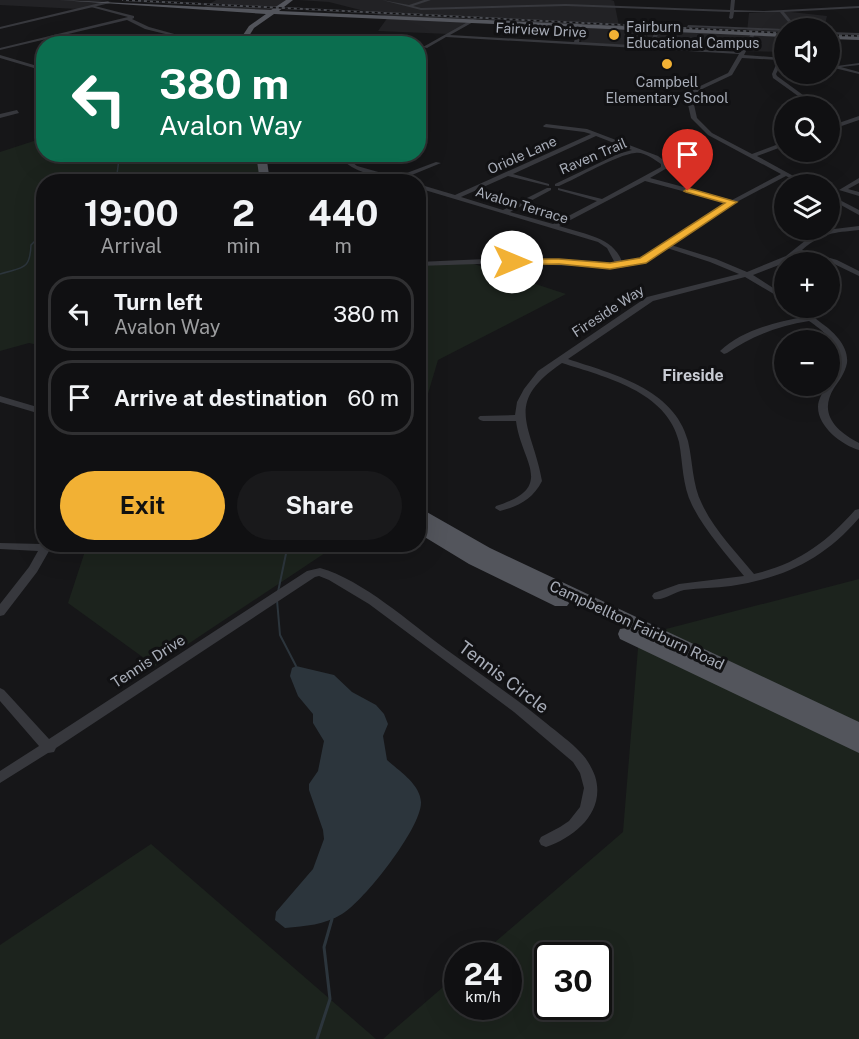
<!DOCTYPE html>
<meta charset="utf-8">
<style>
:root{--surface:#101012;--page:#19191b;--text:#f1f3f6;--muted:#9c9d9f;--line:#303032;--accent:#f2b134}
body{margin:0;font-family:"Public Sans",sans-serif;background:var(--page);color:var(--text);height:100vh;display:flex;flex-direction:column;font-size:22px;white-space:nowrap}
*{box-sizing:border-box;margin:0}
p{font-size:20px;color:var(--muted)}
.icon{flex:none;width:33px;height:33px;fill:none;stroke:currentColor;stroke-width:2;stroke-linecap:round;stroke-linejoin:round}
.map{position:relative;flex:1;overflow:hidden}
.side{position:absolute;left:36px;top:174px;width:390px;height:378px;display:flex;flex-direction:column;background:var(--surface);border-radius:24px;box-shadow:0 6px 24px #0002,0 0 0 2px var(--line)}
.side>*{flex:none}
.guide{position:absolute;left:36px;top:36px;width:390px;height:126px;border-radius:24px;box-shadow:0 6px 24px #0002,0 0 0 2px var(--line);background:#0b6e4f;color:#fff;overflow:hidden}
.fabs{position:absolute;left:774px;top:18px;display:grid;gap:12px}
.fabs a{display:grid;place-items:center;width:66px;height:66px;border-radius:50%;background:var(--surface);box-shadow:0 6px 24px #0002,0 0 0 2px var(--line);font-size:30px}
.speed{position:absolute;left:444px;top:942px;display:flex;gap:12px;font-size:30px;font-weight:700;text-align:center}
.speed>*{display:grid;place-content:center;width:78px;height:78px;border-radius:50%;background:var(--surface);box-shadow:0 6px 24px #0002,0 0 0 2px var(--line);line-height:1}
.speed small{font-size:15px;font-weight:400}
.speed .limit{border:3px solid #111;border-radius:9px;background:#fff;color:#111}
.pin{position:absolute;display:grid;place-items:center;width:51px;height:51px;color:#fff;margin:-62px -26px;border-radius:50% 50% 50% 0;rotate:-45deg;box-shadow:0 0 6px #0007}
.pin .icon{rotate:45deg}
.me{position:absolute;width:66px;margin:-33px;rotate:90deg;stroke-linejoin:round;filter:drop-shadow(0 0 4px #0008)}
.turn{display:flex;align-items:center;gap:21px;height:126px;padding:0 24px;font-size:27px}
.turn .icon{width:78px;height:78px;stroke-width:2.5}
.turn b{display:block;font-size:42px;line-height:51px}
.eta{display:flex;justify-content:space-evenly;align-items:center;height:102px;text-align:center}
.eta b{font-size:36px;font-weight:700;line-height:42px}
.button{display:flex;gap:12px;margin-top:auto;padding:12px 24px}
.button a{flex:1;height:69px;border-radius:36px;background:var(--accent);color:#111;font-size:24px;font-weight:700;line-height:69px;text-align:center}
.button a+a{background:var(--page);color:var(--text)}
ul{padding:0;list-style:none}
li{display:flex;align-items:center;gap:18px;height:75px;margin:0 12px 9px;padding:0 12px;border:3px solid var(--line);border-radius:24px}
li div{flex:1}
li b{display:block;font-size:22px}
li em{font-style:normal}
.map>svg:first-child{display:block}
.built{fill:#222225}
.green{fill:#1c231d;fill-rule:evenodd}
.water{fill:#2c353c}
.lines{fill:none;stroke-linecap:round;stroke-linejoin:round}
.stream-far2{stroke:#2c353c;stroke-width:1.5}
.stream-far1{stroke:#2c353c;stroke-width:2}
.stream{stroke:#2c353c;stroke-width:3}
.minor{fill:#37383d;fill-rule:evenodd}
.tertiary{fill:#37383d;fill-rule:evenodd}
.primary{fill:#53555c;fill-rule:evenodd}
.rail-casing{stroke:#4a4c52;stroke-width:2}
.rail{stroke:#111113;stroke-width:1.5;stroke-dasharray:3;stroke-linecap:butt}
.route{fill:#f2b134;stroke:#9d7322;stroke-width:1.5}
.poi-dot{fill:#f2b134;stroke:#111113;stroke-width:2}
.labels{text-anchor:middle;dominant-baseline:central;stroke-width:6;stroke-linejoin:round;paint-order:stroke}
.far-poi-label{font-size:14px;fill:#a8adb8;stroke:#111113;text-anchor:start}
.far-street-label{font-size:14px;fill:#a8adb8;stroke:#111113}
.street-label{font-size:15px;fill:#a8adb8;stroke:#111113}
.neighbourhood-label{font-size:16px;font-weight:bold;fill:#c9ccd4;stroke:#111113}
.near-street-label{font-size:18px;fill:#a8adb8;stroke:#111113}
</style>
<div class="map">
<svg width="859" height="1039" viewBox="0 0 859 1039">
<rect width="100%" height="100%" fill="#161618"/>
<!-- built -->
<path class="built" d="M0 0H99L112 1 78 9 0 5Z
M216 0H290L274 11 204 7Z
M298 0H611L614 1 619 26 477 19 449 34 378 31 388 17 329 2Z
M782 11 827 16 824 28H784V52L652 49 646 32 645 46 581 43 583 26 747 32 749 13Z"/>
<!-- green -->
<path class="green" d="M43 138 44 154 258 155 260 181 44 182 43 346 29 343 0 351V152Z
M462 260 566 294 438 360 419 424V264Z
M87 545V544L337 545 155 666 68 603Z
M859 579V1039H383L457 975 458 1006H508V956L480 955 623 832 639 636ZM548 956H598V1006H548Z
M151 844 376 1039H0V945Z"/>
<!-- water -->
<path class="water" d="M296 666 334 675 352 692 376 705 384 714 388 724 383 736 387 760C399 771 420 784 421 802 422 827 364 901 342 914 324 925 306 926 285 928L275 920 276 912 313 869 324 839 323 830 309 790V784L318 771 324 741 313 723V714L298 696 290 676 292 668Z"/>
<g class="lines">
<!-- stream-far2 -->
<path class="stream-far2" d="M108 182 117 174 119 159 123 154
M0 274C22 267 30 271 31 245L44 232"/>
<!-- stream-far1 -->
<path class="stream-far1" d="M278 592 288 544
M277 600 280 635 296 666"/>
<!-- stream -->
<path class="stream" d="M317 1039 330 999 324 947 332 919"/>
<!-- minor -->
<path class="minor" d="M382 0 409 5 424 0H431L413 6 421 8 566 4 730 10 731 0H735L734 10 764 11 859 6V8L784 12 797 28H793L780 12H734L733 18 731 19 729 18 730 12 566 6 421 10Z
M91 5 134 16V18L132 19 149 27 196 40 194 41 145 29 127 20 64 35 88 44H80L59 36 0 50V48L128 17 91 7Z
M473 19 475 21 450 35 574 42 579 25 581 24 583 25 579 42 650 46 655 29 657 28 659 29 655 47 741 52 752 32H756L744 55 784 58 776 74 777 76 818 106H812L773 78 772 74 778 60 742 58 732 75 700 90 694 95 693 100 697 118 712 133 752 154 784 142V146L757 156 808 184H801L786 176 731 205 671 245 716 259 747 272 786 256 811 236 826 230 859 226V230C833 233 823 232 802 250L837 260 859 271V276L830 262 798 254 792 260 753 275 784 295V300L745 277 653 301 568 359C612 374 674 388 688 441 693 462 692 484 702 504 714 530 736 552 754 574 797 564 826 543 855 510L859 509V518C824 559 784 578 731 586 715 588 700 588 684 590 674 592 664 601 654 599L652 596 654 593 679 584 744 576C726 554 705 531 692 505 682 485 683 463 679 442 667 391 605 377 562 363 502 404 532 425 542 481 533 499 519 506 500 511L495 508 496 506C557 487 521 462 516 421H483L480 420 478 418 480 416 515 415 517 402 524 389 538 371 647 297 739 274 710 262 667 248 646 263 620 268 508 263 418 266V262L508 258 615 263 607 248 598 242 418 188V184L455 195 591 134 584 132 544 127 543 126 546 124 587 129 658 156 666 162 667 168 650 178 732 200 781 174 708 135 691 118 687 100 690 93 696 88 728 73 739 54 446 37 427 48 423 47ZM596 136 632 150 618 154 555 184V186H559C578 178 616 155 635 153 643 151 654 159 661 164V167L602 199 558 188V190L597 201 553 224 510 212 551 190V188H547L503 210 461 197 508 176 549 186V184L513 174ZM645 181 727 203 641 259 622 262C614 237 583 234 559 226Z
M688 25 784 29V31L691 27 689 31H685Z
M830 32 859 33V35L830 34Z
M0 55 44 68V71L0 58Z
M859 63V65L841 67 859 72V74L830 67V65L837 66Z
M17 110 19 113 0 118V114Z
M859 116V120L830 130V126Z
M348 154H354L351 158 352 162 357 166 396 177 436 162 441 163 402 179 407 182C391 182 358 173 346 163L345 158Z
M859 178V183L848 189 859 192V196L839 190Z
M830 195 859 210V215L830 199Z
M792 308C803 307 811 315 820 322 833 331 849 346 847 363 845 373 839 381 834 388 818 414 836 431 859 443V450C842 445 818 427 818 407 818 399 823 392 827 386H830C831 377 837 371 838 363 841 344 822 330 809 321 778 326 752 336 727 353L724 354 720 351C741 331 775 322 803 317Z
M0 396 44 409V415L0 402Z
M0 543 42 544 44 543V544H53L37 572 4 615 0 616V604L29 567 38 551 0 549Z
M320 568C363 580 410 623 447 650 480 674 514 697 546 723 558 733 571 742 581 753 587 759 592 768 595 776 606 811 576 837 546 847L541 845 539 841 541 837 560 827 569 821 580 807 584 788 580 773 573 762 514 712 369 604 329 580 319 576 315 577 56 748 54 752 48 753 0 783V771L39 746 0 701V688L4 690 49 739 307 571Z"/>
<!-- tertiary -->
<path class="tertiary" d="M108 1 110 3 0 29V27Z"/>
<!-- primary -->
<path class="primary" d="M59 0 271 10 286 0H293L279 11 784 33V37L274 14 254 28 244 44H237L249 26 266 14Z
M830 35 859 36V40L830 39Z
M256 154H266L270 182H260Z
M418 507 490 548 859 722V753L620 639 618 634 620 629 627 628 569 600 570 602 567 606H555L469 564 418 533V521L423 522 418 519Z"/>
<defs>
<path id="rail" d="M123 0 784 33
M830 35 859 36"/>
</defs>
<!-- rail casing -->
<use href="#rail" class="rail-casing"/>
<!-- rail -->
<use href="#rail" class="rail"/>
</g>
<!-- route -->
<path class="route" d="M688 188 737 202 646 263 610 269 559 264 512 265 508 262 512 259H559L610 263 640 258 725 203 686 192 684 191Z"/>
<!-- markers -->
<g class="poi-dot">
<circle cx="614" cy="35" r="6"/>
<circle cx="667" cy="64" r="6"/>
</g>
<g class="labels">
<!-- far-poi labels -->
<g class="far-poi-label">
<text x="626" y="27">Fairburn<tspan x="626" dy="16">Educational Campus</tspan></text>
<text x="667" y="82" text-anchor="middle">Campbell<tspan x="667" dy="16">Elementary School</tspan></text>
</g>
<!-- far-street labels -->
<g class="far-street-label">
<text transform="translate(541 30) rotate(3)">Fairview Drive</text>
<text transform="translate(522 155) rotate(-24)">Oriole Lane</text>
<text transform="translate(593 156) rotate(-23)">Raven Trail</text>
<text transform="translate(522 205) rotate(17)">Avalon Terrace</text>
<text transform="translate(608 311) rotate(-33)">Fireside Way</text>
</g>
<!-- street labels -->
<g class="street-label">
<text transform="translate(637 625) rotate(25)">Campbellton Fairburn Road</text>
<text transform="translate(148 661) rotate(-33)">Tennis Drive</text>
</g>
<!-- neighbourhood labels -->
<g class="neighbourhood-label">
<text x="693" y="375">Fireside</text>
</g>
<!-- near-street labels -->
<g class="near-street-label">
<text transform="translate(504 677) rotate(37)">Tennis Circle</text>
</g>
</g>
</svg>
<div class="fabs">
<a><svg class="icon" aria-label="sound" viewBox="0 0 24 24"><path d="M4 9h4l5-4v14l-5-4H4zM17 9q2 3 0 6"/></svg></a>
<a><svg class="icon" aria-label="search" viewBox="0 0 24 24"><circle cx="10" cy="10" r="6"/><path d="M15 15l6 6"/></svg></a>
<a><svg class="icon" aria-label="layers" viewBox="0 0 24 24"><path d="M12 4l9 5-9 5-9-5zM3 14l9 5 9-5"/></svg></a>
<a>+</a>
<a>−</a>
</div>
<div class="speed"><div>24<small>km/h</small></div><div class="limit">30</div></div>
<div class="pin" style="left:688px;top:191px;background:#d93025"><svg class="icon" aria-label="arrive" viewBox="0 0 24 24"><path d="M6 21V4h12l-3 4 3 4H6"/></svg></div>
<svg class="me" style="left:512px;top:262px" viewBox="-20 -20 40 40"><circle r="19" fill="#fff"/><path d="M0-13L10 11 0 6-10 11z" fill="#f2b134"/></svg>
<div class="guide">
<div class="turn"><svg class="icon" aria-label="left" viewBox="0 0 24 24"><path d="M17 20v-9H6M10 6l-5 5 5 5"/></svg><div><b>380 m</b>Avalon Way</div></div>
</div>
<section class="side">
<div class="eta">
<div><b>19:00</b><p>Arrival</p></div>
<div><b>2</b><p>min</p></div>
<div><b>440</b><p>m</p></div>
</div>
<ul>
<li><svg class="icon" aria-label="left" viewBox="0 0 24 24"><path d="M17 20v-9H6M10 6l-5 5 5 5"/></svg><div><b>Turn left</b><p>Avalon Way</p></div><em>380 m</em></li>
<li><svg class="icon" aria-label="arrive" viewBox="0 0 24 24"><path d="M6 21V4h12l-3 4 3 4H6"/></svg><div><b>Arrive at destination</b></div><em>60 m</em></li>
</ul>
<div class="button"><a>Exit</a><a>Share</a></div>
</section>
</div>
